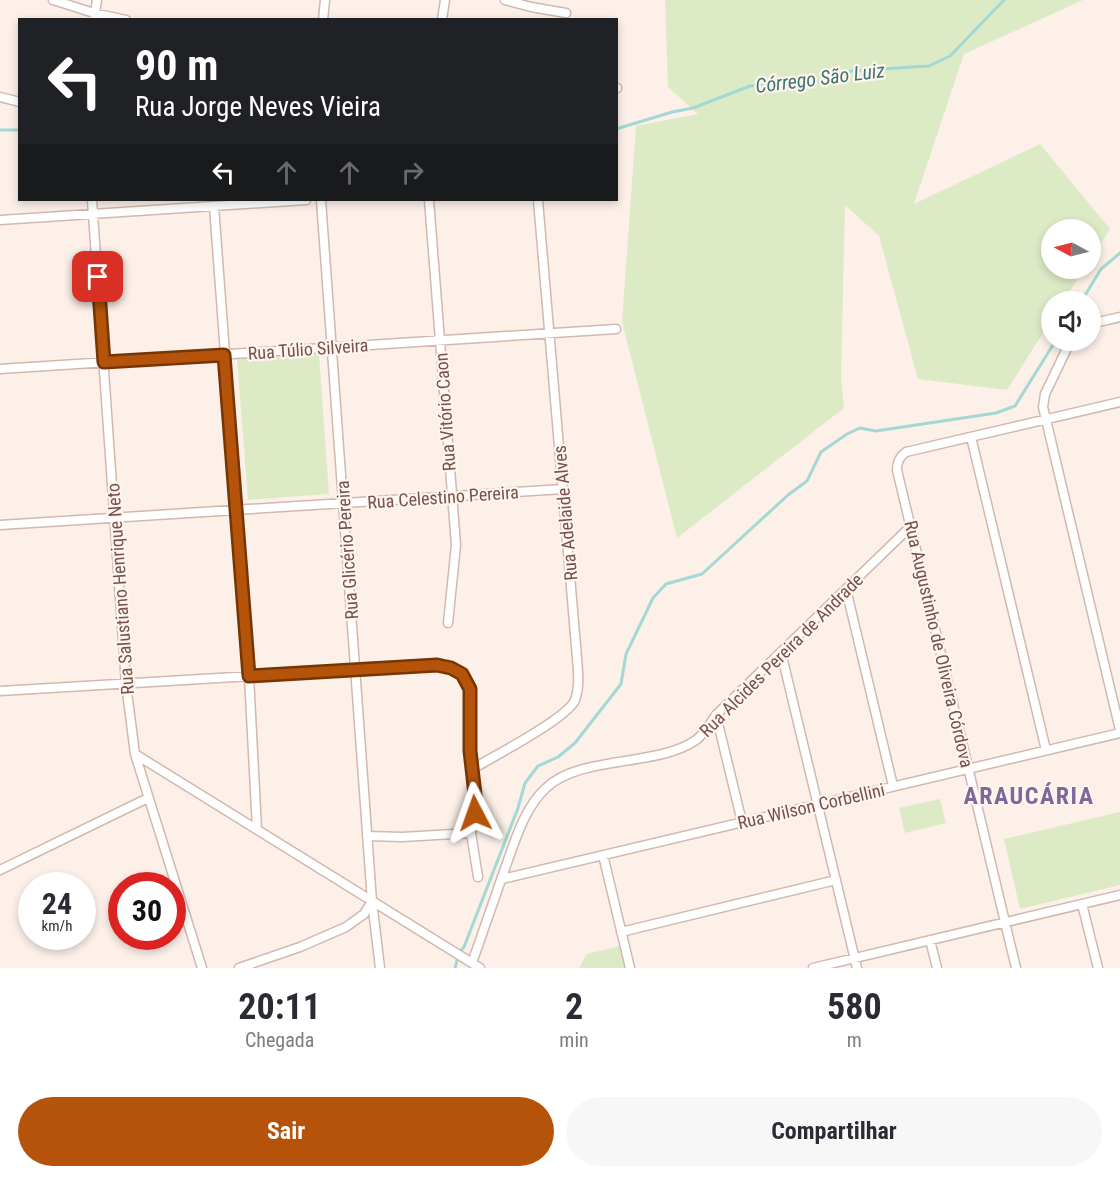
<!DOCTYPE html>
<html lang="pt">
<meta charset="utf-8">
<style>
:root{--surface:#fff;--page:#f7f7f7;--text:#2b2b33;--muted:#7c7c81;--accent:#b45309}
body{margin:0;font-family:"Roboto Condensed",sans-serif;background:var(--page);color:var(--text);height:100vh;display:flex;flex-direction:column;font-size:22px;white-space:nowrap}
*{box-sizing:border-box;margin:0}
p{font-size:20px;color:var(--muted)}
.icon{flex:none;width:33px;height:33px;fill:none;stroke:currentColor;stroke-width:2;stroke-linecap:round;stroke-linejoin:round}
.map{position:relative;height:968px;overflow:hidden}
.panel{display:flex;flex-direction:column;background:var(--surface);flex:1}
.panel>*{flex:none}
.hud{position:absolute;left:18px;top:18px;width:600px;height:183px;border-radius:0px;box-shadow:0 3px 9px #0003;background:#202124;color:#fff;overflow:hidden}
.needle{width:39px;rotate:277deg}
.fabs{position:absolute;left:1041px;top:219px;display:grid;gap:12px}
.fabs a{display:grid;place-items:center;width:60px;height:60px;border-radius:50%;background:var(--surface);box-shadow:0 3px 9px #0003;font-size:30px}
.speed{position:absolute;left:18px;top:872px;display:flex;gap:12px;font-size:30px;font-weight:700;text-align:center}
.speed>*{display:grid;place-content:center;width:78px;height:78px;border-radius:50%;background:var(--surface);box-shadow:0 3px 9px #0003;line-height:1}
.speed small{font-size:15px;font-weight:400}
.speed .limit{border:9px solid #d22;background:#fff;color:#111}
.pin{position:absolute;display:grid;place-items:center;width:51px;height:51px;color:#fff;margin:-26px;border-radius:12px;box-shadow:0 3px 9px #0006}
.me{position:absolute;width:66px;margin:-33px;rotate:356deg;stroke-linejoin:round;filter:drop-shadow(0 0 4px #0008)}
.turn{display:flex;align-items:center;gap:21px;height:126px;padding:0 18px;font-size:27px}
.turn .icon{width:78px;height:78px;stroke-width:2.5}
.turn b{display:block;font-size:42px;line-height:51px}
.lanes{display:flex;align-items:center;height:57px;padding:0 18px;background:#0003;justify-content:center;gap:30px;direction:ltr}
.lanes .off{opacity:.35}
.eta{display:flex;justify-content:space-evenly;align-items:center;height:102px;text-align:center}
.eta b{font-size:36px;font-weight:700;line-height:42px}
.cta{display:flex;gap:12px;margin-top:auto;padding:12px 18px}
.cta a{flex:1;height:69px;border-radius:36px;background:var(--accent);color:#fff;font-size:24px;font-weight:700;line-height:69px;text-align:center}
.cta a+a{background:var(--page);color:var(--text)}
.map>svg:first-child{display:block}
.green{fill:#ddeac6}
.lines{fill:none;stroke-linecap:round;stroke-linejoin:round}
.stream{stroke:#a3d8d5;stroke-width:3}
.street-casing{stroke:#d1b8b0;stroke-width:11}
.street{stroke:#fff;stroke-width:8}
.route-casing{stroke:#753606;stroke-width:15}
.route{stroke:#b45309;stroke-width:10}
.labels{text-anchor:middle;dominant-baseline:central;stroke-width:4.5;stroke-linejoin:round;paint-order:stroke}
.street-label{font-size:18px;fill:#77524c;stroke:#fff5ef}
.water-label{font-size:20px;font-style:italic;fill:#3c7472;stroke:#fff5ef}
.district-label{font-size:24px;font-weight:bold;letter-spacing:1.5px;fill:#7e689a;stroke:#fff5ef}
</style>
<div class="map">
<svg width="1120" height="968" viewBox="0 0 1120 968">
<rect width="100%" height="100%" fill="#fcf0e8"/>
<!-- green -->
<path class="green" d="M665 0H1083L964 54 914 204 1040 144 1110 229 1091 259 1090 230H1052V268L1085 269 1063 301 1052 302 1051 320 1007 390 918 379 879 236 845 205 841 377 844 408 677 538 622 322 636 126 698 114 668 87Z
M319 354 329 494 248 500 237 359Z
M940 799 946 823 905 833 899 808Z
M1120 812V885L1020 909 1004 839Z
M624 945 630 968H579L587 954Z"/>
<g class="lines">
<!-- stream -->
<path class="stream" d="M616 129 672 112 693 108 750 86 819 81 852 71 929 66 950 56 1004 0
M0 130H20
M1081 302 1101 269 1120 253
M455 968 459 953 464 947 518 808 525 783 538 766 558 757 575 743 621 684 626 654 653 598 666 584 702 574 788 495 807 481 821 452 847 434 860 428 876 431 996 413 1015 406 1056 340"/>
<defs>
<path id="street" d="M53 0 94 13 126 20
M505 0 531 7 566 13
M94 20 97 0
M323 20 325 0
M442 20 445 0
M616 88H617
M0 97 20 102
M92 200 126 684 135 754 202 968
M321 200 372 901 380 968
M429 200 456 545 448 623
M214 206 249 676 257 829
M0 220 306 200
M1090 324 1120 317
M1071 340 1045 394 1043 407 1120 730
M0 369 616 329
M971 437 1046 750
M0 525 563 489
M846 589 893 786
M781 652 857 968
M0 691 437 665 451 668 462 674 470 689 469 751 476 803 471 833 478 877
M716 715 742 822
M135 754 480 968
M471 770C492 757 568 718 575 700 580 687 578 671 577 658L538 200
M367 836 402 837 471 833
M603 855 630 968
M0 870 148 798
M502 879 1120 733
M1082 904 1098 968
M621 932 836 880
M930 940 937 968
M472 963C482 934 492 906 502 877 513 848 522 810 546 788 580 755 658 767 696 740 704 734 710 724 716 715L910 527
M239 968 300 947 346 927 364 914 372 901
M813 968 1120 895
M1016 968 897 470C897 462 899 457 906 452L1120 402"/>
</defs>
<!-- street casing -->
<use href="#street" class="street-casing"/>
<!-- street -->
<use href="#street" class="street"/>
</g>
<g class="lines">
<defs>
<path id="route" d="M98 277 104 362 224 355 249 676 437 665 451 668 462 674 470 689V751L476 803 475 813"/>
</defs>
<!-- route casing -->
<use href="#route" class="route-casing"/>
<!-- route -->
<use href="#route" class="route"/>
</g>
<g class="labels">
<!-- street labels -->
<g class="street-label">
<text transform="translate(308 349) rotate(-4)">Rua Túlio Silveira</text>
<text transform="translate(445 412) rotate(-94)">Rua Vitório Caon</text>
<text transform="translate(443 497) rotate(-4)">Rua Celestino Pereira</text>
<text transform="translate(565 513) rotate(-95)">Rua Adelaide Alves</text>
<text transform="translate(347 550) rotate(-94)">Rua Glicério Pereira</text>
<text transform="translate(120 589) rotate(-94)">Rua Salustiano Henrique Neto</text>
<text transform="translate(939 644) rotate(77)">Rua Augustinho de Oliveira Córdova</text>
<text transform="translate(781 655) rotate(-45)">Rua Alcides Pereira de Andrade</text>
<text transform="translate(811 806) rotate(-13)">Rua Wilson Corbellini</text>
</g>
<!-- water labels -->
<g class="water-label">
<text transform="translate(820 78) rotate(-7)">Córrego São Luiz</text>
</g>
<!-- district labels -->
<g class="district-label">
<text x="1029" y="796">ARAUCÁRIA</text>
</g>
</g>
</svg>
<div class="fabs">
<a><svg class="needle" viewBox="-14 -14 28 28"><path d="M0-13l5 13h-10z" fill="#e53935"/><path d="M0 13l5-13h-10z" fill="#7c7c81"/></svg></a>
<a><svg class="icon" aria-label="sound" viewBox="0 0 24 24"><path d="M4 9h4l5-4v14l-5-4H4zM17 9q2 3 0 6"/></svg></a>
</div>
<div class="speed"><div>24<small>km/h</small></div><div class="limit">30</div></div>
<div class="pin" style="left:98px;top:277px;background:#d93025"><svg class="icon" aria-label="arrive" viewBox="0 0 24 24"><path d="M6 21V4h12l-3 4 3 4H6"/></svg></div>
<svg class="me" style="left:475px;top:813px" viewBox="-20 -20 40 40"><path d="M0-17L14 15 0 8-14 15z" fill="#b45309" stroke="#fff" stroke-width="4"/></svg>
<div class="hud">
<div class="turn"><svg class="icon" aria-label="left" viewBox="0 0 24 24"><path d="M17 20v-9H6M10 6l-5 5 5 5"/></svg><div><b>90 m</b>Rua Jorge Neves Vieira</div></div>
<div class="lanes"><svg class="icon" aria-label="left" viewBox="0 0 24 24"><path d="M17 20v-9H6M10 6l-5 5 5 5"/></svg><svg class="icon off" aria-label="ahead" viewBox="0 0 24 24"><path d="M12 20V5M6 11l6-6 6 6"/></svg><svg class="icon off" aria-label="ahead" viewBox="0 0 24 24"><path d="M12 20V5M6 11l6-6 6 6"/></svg><svg class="icon off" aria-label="right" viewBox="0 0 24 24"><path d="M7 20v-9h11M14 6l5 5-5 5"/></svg></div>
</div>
</div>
<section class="panel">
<div class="eta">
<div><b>20:11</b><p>Chegada</p></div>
<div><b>2</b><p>min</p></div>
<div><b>580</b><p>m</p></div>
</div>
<div class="cta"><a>Sair</a><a>Compartilhar</a></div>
</section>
